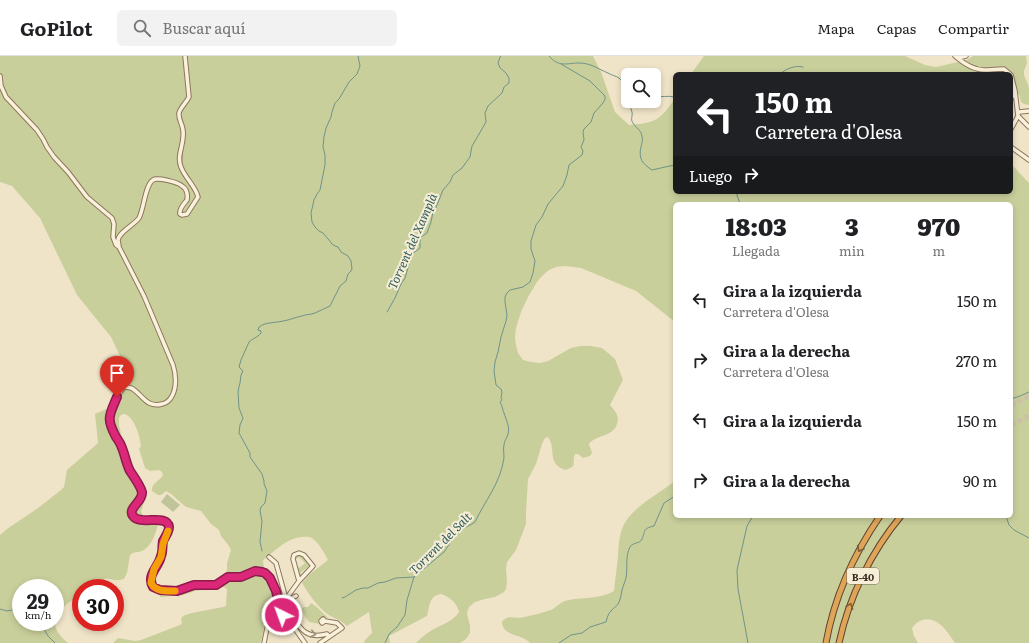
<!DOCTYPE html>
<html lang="es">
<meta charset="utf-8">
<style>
:root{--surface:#fff;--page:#f2f2f2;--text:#202124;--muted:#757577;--line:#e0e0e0}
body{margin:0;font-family:Literata,serif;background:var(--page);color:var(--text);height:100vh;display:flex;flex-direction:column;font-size:15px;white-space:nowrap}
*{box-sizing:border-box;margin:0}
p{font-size:13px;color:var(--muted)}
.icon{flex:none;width:22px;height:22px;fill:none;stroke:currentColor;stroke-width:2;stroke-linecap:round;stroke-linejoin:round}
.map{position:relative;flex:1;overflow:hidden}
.drawer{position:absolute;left:673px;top:146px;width:340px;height:316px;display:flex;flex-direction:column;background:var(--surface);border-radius:6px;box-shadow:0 2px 6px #0003}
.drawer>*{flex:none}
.top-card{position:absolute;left:673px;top:16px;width:340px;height:122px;border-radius:6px;box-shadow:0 2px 6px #0003;background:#202124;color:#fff;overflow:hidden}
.buttons{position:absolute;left:621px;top:12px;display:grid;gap:8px}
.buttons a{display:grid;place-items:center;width:40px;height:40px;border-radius:6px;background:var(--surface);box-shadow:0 2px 6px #0003;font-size:20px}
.speed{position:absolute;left:12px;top:523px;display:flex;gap:8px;font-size:20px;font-weight:700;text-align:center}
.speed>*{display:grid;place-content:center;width:52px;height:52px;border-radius:50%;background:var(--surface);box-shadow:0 2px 6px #0003;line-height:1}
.speed small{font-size:10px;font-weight:400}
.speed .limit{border:6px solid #d22;background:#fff;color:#111}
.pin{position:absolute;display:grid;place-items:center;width:34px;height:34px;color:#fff;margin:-41px -17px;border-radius:50% 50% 50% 0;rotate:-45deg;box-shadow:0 0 4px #0007}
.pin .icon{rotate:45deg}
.me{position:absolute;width:44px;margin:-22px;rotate:318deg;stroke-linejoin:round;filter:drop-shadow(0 0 3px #0008)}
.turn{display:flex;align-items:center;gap:14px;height:84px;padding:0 16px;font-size:18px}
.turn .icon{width:52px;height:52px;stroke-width:2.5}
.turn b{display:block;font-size:28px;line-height:34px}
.then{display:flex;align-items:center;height:38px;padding:0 16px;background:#0003;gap:8px;font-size:15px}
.eta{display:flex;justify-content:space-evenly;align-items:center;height:68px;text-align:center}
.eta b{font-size:24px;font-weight:800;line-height:28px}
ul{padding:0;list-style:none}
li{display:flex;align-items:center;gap:12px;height:60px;padding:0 16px}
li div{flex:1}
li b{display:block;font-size:15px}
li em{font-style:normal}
header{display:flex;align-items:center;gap:24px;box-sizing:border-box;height:56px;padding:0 20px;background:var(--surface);border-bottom:1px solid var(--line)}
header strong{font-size:19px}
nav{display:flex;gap:22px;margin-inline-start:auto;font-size:14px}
.search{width:280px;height:36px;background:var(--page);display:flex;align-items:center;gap:10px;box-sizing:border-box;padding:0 14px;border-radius:6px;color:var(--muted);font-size:15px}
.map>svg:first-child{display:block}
.green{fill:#c9cf9b}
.cemetery{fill:#bfc49a}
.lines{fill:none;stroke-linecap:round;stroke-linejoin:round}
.stream{stroke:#6f938a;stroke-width:1}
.highway-tunnel{stroke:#ccc0a6;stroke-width:5;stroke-dasharray:5 2.5;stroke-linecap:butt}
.minor-casing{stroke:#8d765c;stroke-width:5.5}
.highway-casing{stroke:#5b4430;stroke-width:7}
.minor{stroke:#faf1dc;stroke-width:3.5}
.highway{stroke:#e0a458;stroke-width:5}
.oneway{stroke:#7e5d36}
.oneway2{stroke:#9c907e}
.route-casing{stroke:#8e194d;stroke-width:10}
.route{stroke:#db2777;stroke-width:7}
.slow{stroke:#f59e0b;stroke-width:7}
.labels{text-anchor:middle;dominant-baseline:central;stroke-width:4;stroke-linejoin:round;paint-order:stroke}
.shield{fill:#f7eed8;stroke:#756857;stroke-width:1}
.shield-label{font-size:10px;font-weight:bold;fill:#3d2e20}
.water-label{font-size:12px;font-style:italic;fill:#2f5d5a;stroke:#f7eed8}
</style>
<header>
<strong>GoPilot</strong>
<div class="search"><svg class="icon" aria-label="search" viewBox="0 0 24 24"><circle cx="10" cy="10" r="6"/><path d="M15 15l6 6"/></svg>Buscar aquí</div>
<nav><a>Mapa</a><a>Capas</a><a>Compartir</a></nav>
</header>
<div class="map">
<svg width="1029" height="587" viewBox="0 0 1029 587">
<rect width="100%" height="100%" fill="#f0e4c8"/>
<!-- green -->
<path class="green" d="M0 0H593L601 16 615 56 629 69C637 68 647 68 655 64 663 60 669 50 675 43V136H1011V109L1014 111 1029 127V587H955C951 582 948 576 943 571 933 561 921 560 912 572L914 580 918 587H530C523 578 503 581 502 566 508 557 515 564 524 561 533 559 542 557 551 554 557 551 561 545 569 544 584 541 601 543 614 535 615 523 617 512 618 500 619 486 619 474 628 462 641 446 660 437 675 425V460H1011V148H675V266L636 235 581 212 565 210 556 211 549 214 542 220 537 226 528 241 521 256 516 272 515 281 516 289 518 297 523 304 531 306 540 307 548 305 571 292 580 290H591L602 292 615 303 623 324 610 349C615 355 620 360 617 368 613 381 597 378 589 388L592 397 590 400 583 402 578 398H575C571 409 579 409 565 414 546 407 557 394 548 381L545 382 542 388 536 408 528 423 526 456V468L516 494 507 506 506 513 507 526 506 533 504 536 495 541 485 543 475 546 469 551 467 557 470 570V577L466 583 460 587H416C420 583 424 579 429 576 439 569 452 567 459 556 457 547 450 541 441 538 429 540 430 549 427 560L389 580 390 587H364L365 584 372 577 369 556 347 570C341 564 333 562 326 557 317 550 308 537 302 527L310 518 328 504C324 497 319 487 313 483 309 480 305 481 301 481 285 483 275 495 263 504L264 512 274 541C276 553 268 561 264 572 262 577 263 582 260 587H113L118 582 135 585 141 584 180 569 182 567 181 564 182 561 185 559 192 557 223 551 226 550 227 533 224 531 195 535 183 539 160 541V538L162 534 165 532 179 531 197 524H214L218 522 226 517 227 513V507L231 494 229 490 221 480 219 474 211 468 201 455 186 451 171 438 166 435 161 439H158L152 435C151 427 160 425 163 419L162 416 159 414 150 415 145 412 139 393 141 390C140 380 134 360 124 358L121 359 119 362V369L125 395 146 439 141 456C144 461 148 461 153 462L158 467C157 476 151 491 142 495 137 497 135 495 130 499L127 517 124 523C109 528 106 514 96 532H81V540C70 544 61 552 55 562V532H21V566H55C55 575 61 581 68 587H0V479L7 473 38 452 61 434 64 431 67 414 98 387 95 358 120 347 127 315 111 281 77 239 40 162 12 130 0 126Z
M704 0H905L925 9 936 11 967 4 973 0H1026L1027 7 1024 15V19L1029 31V49L1024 48 1021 46 1019 38 1013 36 1011 38V18H691Z
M298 498 303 500 311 509 310 511 309 510 300 517 302 519 300 521 295 506 299 512 305 507 299 501 295 504H294L295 501Z
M311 547C319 551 322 558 329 562L323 561 320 568 309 566 306 562 301 553 304 551H308Z"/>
<!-- cemetery -->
<path class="cemetery" d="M167 438 180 449 173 456 161 446Z"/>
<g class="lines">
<!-- stream -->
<path class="stream" d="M549 0C559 12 567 7 579 7 591 7 598 13 608 17 611 19 616 20 619 22 626 28 623 35 625 42 627 47 631 51 632 56 633 60 630 63 633 67 636 72 641 74 642 80 643 84 642 87 641 91 638 103 643 108 652 114L665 111 675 109
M780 18C786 13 794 9 803 11
M623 28 628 29
M654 40C661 42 668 39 675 41
M736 136 740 148
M387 256 395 242 401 228 405 222 412 198 420 192V185L421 181 427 177 431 166 433 156 435 154 443 134 450 126 453 119 462 112 470 101 472 90 475 85 486 66 485 57 488 50 502 37 504 31 509 27V22L506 17 500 12 498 7 500 1 501 0
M1011 343 1020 340 1029 336
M1006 460 1009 469 1014 474 1029 482
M262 495 260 486 262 465 260 455 261 451 265 447 267 435 264 428V425L262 418 250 401V397L239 377 240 369 243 362 239 352 238 336 239 331 240 327 241 319 243 315 239 311 241 304 249 286C253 282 257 282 261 277V275L258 274 259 271C265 266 275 267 283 265 290 264 296 261 302 260 306 258 311 259 315 257 320 255 325 252 330 250L340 230 346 225 348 218 351 215 352 213 351 205 348 200 341 196 338 191 335 190 332 188 329 184 323 177 319 175 315 171 312 166 311 157 314 144 317 138 320 134 325 109V99L323 91 324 81 326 72 331 61 332 56 335 47 339 43 349 26 357 18 360 10 358 0
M342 542 345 541 356 534 363 532H368L378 527 385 526 396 522 414 521
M0 553 7 555 17 553 21 555
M40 566 48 580 55 587
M385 587 389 578 397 571 405 559 407 544 414 521 444 496 452 484 462 473 472 468 475 466C486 443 500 428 504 402 504 397 503 393 504 389 504 385 507 382 508 378 510 370 506 364 504 357 502 352 503 352 500 346L502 344 501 342 502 336 501 333 496 329 494 315 495 306 498 296 501 281 506 265 507 259 505 246V241L507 237 510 234 523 231 530 226 533 217 535 205 531 193V185L536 169 542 161 548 148 563 130 567 119 569 109 582 99 583 95 581 91 584 84 583 76 584 73 591 66 594 57 603 47 605 43V40L590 25 561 8
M559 587 571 579 582 577 590 571 606 566C607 562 608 558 611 555 614 551 618 550 619 546 621 542 621 538 622 534 623 530 625 526 626 522 628 512 625 500 630 491 633 486 640 488 642 483 646 474 642 473 654 470L664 447 675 440
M748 587 738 533 737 514 747 470 753 460"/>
<!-- highway-tunnel -->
<path class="highway-tunnel" d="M1011 349 1029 340
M1011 369 1029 360"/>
<defs>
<path id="minor" d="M185 0 189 41C186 47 180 52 179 57 178 63 183 69 183 75 185 88 176 99 181 111 185 122 196 131 198 141L187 158 182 159 180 158C179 152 184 148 187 144 188 138 187 133 182 130 178 126 157 121 153 124 145 129 144 153 139 162 134 169 119 176 118 184 118 186 119 188 119 191L144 240 173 309C176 318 177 331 172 340 170 344 167 347 162 348 147 352 143 340 133 333 130 331 128 331 124 331L117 341 111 356 109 364 111 370 122 391 127 409 141 435C143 448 130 449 133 460 142 468 164 459 168 469 170 474 166 479 164 484 161 490 163 496 161 502 157 512 147 520 153 531L160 534 177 535 196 528 216 529 226 522 241 521 255 515 262 516 265 517 272 524 277 538 278 544 276 554 267 572 264 587
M955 0C963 7 973 14 984 14 991 14 998 13 1004 13L1010 18
M958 2 966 0
M1011 19 1015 35 1018 60 1029 71
M0 20 1 30 6 41 37 74 43 83 47 91 54 101 68 116 87 141 112 162 114 168 113 181 116 189 119 191
M1011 43 1015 35
M1019 56 1029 55
M1011 73 1018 60
M1011 91 1029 104
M108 316 124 331
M269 501 276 507 286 543
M285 545 296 540
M281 551 280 554 282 559 293 570 305 587
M282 551C284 550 285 549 287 551 290 553 291 557 292 559 301 575 308 583 327 578L329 581
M275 555 282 551 286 543 299 525 313 510 304 499 299 497 294 499 293 503 299 525
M325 565 323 563 321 565 322 567 325 565 337 567 342 572
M320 587 342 572"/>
<path id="highway" d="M826 587C834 542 854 498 880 460
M839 587C849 541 871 496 901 460"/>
</defs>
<!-- minor casing -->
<use href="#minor" class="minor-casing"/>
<!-- highway casing -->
<use href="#highway" class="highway-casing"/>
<!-- minor -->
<use href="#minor" class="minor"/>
<!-- highway -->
<use href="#highway" class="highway"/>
</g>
<!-- one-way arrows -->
<defs><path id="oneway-chevron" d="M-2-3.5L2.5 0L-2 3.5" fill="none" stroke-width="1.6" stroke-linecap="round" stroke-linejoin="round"/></defs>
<g class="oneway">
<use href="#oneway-chevron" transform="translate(860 493) rotate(118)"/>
<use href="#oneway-chevron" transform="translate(850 550) rotate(-70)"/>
</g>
<use class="oneway2" href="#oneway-chevron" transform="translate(313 578) rotate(13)"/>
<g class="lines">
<defs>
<path id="route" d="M117 341C109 360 106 362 116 381 118 384 121 388 122 392 125 399 126 407 130 415 134 421 140 429 142 436 143 446 127 452 133 460 140 470 167 457 169 471 169 476 165 481 163 485 162 490 163 496 161 500 159 511 146 519 153 531L160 534 177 535 194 529H216L228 521H241L255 515 262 516 265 517 270 522 276 535 278 544 277 551 275 555 282 550 280 554 282 559"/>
</defs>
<!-- route casing -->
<use href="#route" class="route-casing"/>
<!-- route -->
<use href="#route" class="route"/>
<!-- slow -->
<path class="slow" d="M168 475 163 488 161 501 154 513 151 527C156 536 166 535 175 535"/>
</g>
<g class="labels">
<!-- shield labels -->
<rect class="shield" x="847" y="512" width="32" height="16" rx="3"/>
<g class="shield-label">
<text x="863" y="520">B-40</text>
</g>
<!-- water labels -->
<g class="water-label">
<text transform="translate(412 185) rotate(-66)">Torrent del Xamplà</text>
<text transform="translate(440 487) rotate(-45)">Torrent del Salt</text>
</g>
</g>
</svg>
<div class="buttons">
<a><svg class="icon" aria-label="search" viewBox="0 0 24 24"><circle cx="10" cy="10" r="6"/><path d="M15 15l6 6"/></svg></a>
</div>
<div class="speed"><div>29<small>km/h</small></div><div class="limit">30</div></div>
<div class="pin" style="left:117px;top:341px;background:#d93025"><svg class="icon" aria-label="arrive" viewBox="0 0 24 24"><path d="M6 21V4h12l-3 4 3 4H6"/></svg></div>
<svg class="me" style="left:282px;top:559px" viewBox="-20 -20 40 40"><circle r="17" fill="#db2777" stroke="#fff" stroke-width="3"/><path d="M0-11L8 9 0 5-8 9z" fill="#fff"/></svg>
<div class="top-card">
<div class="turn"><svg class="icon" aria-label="left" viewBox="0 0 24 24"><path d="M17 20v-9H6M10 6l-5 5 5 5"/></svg><div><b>150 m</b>Carretera d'Olesa</div></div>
<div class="then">Luego<svg class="icon" aria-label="right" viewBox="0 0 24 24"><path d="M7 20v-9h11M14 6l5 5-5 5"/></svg></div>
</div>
<section class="drawer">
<div class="eta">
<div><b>18:03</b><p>Llegada</p></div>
<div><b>3</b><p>min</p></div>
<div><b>970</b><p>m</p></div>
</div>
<ul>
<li><svg class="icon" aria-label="left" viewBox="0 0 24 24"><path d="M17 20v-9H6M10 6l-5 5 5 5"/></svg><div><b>Gira a la izquierda</b><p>Carretera d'Olesa</p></div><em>150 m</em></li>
<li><svg class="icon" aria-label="right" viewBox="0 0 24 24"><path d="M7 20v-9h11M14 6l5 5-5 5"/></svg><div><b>Gira a la derecha</b><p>Carretera d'Olesa</p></div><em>270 m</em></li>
<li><svg class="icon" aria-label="left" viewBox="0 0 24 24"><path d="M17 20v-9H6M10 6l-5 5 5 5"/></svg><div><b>Gira a la izquierda</b></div><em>150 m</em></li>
<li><svg class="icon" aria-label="right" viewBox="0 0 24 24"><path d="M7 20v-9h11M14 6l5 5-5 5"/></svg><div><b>Gira a la derecha</b></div><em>90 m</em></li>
</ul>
</section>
</div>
